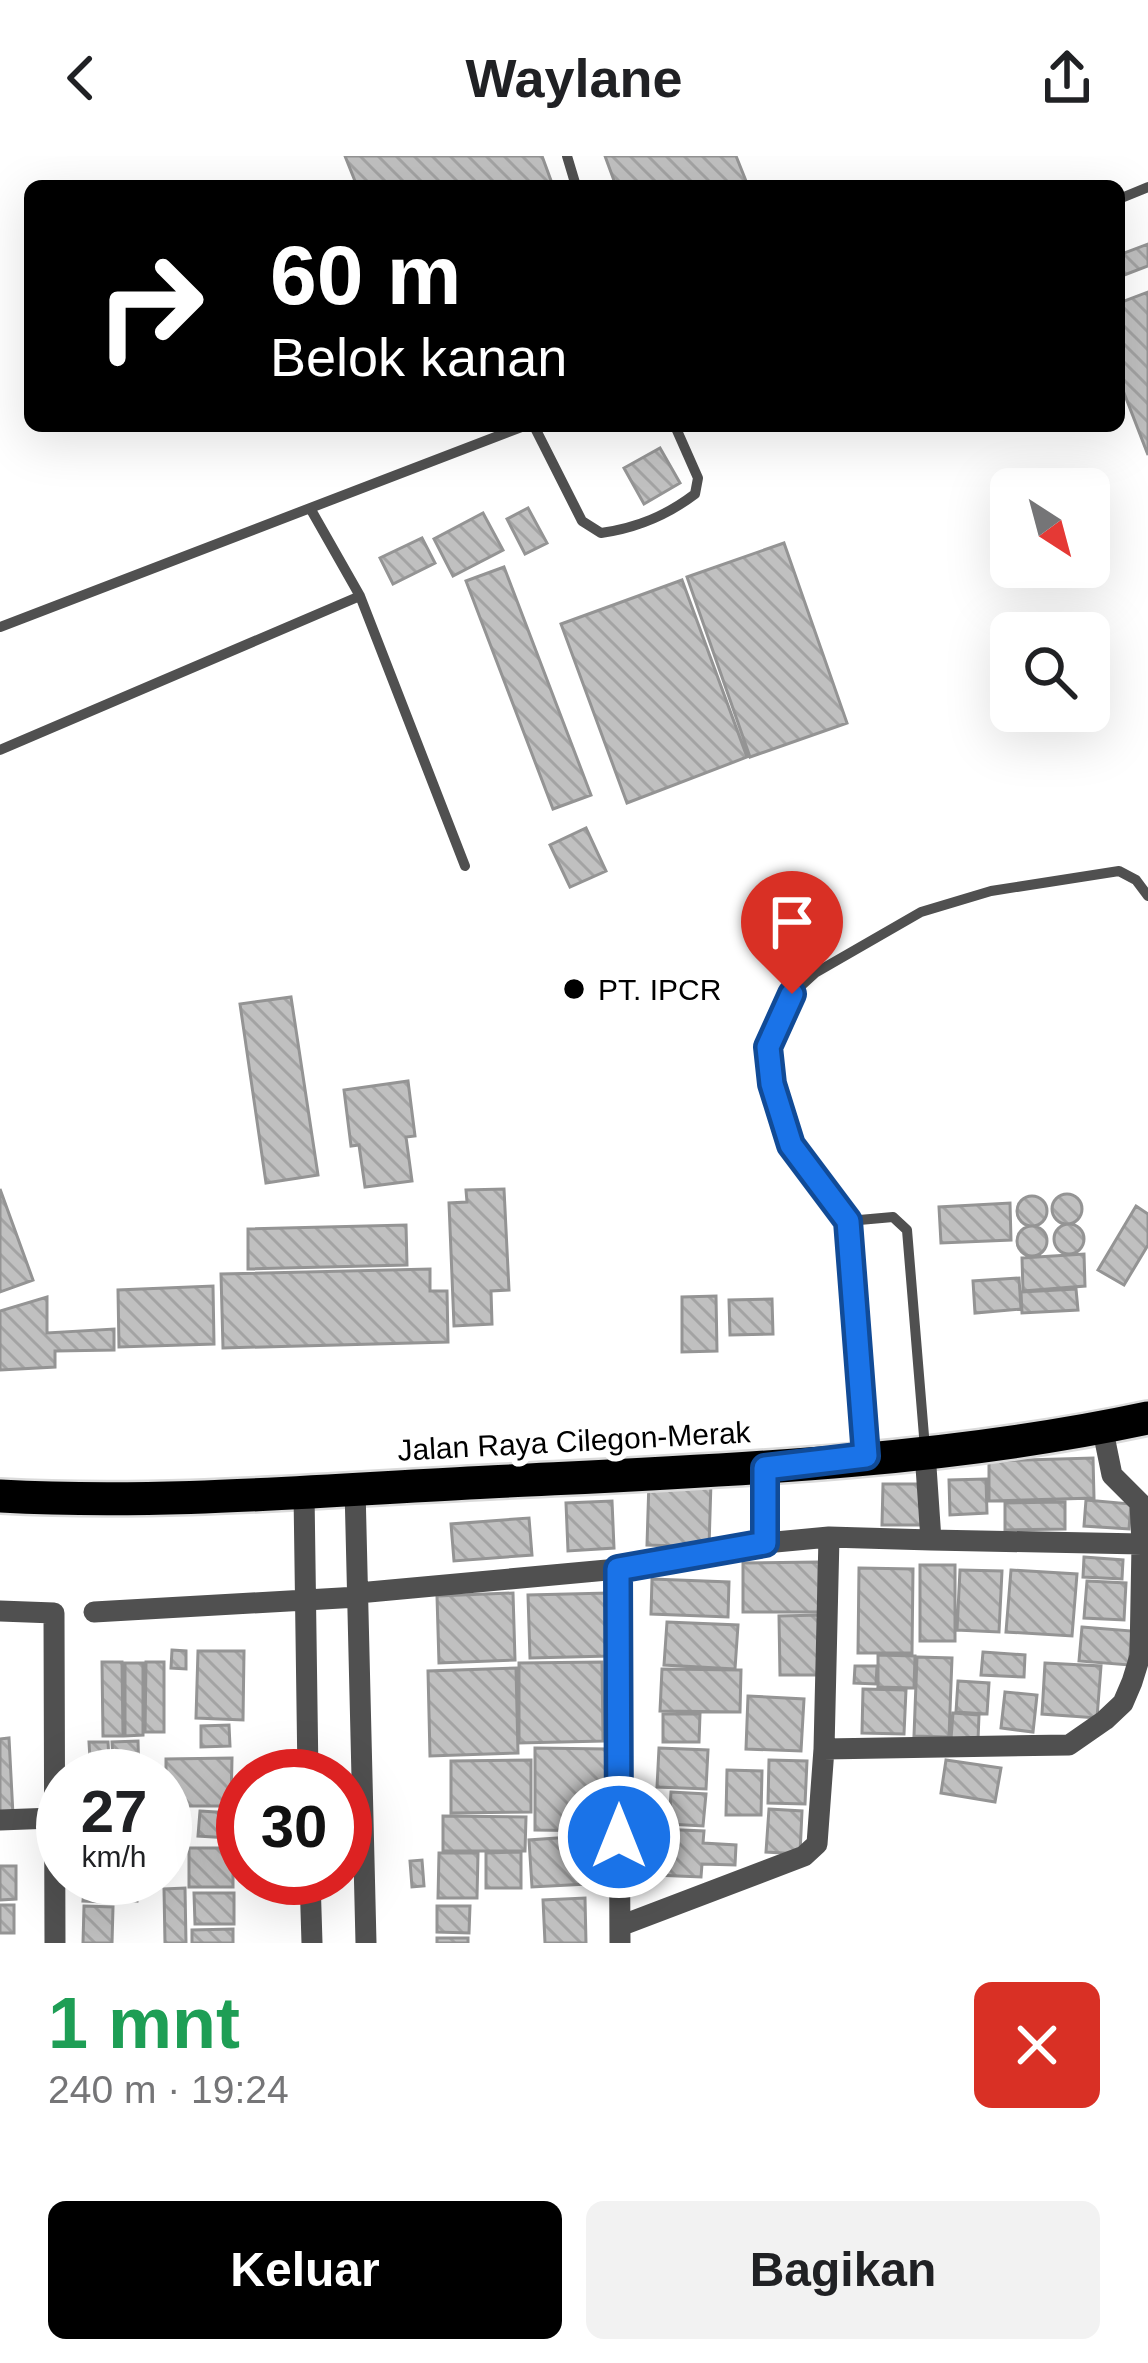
<!DOCTYPE html>
<html lang="id">
<meta charset="utf-8">
<style>
:root{--surface:#fff;--page:#f2f2f2;--text:#202124;--muted:#757577;--accent:#000}
body{margin:0;font-family:Helvetica,sans-serif;background:var(--page);color:var(--text);height:100vh;display:flex;flex-direction:column;font-size:45px;white-space:nowrap}
*{box-sizing:border-box;margin:0}
p{font-size:39px;color:var(--muted)}
.icon{flex:none;width:66px;height:66px;fill:none;stroke:currentColor;stroke-width:2;stroke-linecap:round;stroke-linejoin:round}
.map{position:relative;height:1787px;overflow:hidden}
.sheet{display:flex;flex-direction:column;background:var(--surface);flex:1}
.sheet>*{flex:none}
.banner{position:absolute;left:24px;top:24px;width:1101px;height:252px;border-radius:18px;box-shadow:0 12px 48px #0002;background:#000;color:#fff;overflow:hidden}
.needle{width:78px;rotate:144deg}
.fabs{position:absolute;left:990px;top:312px;display:grid;gap:24px}
.fabs a{display:grid;place-items:center;width:120px;height:120px;border-radius:18px;background:var(--surface);box-shadow:0 12px 48px #0002;font-size:60px}
.speed{position:absolute;left:36px;top:1593px;display:flex;gap:24px;font-size:60px;font-weight:700;text-align:center}
.speed>*{display:grid;place-content:center;width:156px;height:156px;border-radius:50%;background:var(--surface);box-shadow:0 12px 48px #0002;line-height:1}
.speed small{font-size:30px;font-weight:400}
.speed .limit{border:18px solid #d22;background:#fff;color:#111}
.pin{position:absolute;display:grid;place-items:center;width:102px;height:102px;color:#fff;margin:-123px -51px;border-radius:50% 50% 50% 0;rotate:-45deg;box-shadow:0 0 12px #0007}
.pin .icon{rotate:45deg}
.me{position:absolute;width:132px;margin:-66px;rotate:0deg;stroke-linejoin:round;filter:drop-shadow(0 0 9px #0008)}
.turn{display:flex;align-items:center;gap:42px;height:252px;padding:0 48px;font-size:54px}
.turn .icon{width:156px;height:156px;stroke-width:2.5}
.turn b{display:block;font-size:84px;line-height:102px}
.round{display:grid;place-items:center;flex:none;width:126px;height:126px;border-radius:18px;background:var(--page)}
.head{display:flex;align-items:center;justify-content:space-between;height:204px;padding:0 48px}
h1{font-size:72px;font-weight:700;line-height:90px;color:#1e9e55}
.cta{display:flex;gap:24px;margin-top:auto;padding:24px 48px}
.cta a{flex:1;height:138px;border-radius:18px;background:var(--accent);color:#fff;font-size:48px;font-weight:700;line-height:138px;text-align:center}
.cta a+a{background:var(--page);color:var(--text)}
header{display:flex;justify-content:space-between;align-items:center;height:156px;padding:0 48px;background:var(--surface);font-size:54px;font-weight:700}
.map>svg:first-child{display:block}
.building{fill:url(#building-back-hatch);stroke:#949494;stroke-width:3}
.lines{fill:none;stroke-linecap:round;stroke-linejoin:round}
.trunk-casing{stroke:#dbdbdb;stroke-width:38}
.service{stroke:#505050;stroke-width:10}
.minor{stroke:#505050;stroke-width:21}
.trunk{stroke:#000;stroke-width:33}
.route-casing{stroke:#114b97;stroke-width:30}
.route{stroke:#1a73e8;stroke-width:21}
.poi-dot{fill:#000;stroke:#fff;stroke-width:4.5}
.labels{text-anchor:middle;dominant-baseline:central;stroke-width:12;stroke-linejoin:round;paint-order:stroke}
.poi-label{font-size:30px;fill:#000;stroke:#fff;text-anchor:start}
.street-label{font-size:30px;fill:#000;stroke:#fff}
</style>
<header><svg class="icon" aria-label="back" viewBox="0 0 24 24"><path d="M15 5l-7 7 7 7"/></svg>Waylane<svg class="icon" aria-label="share" viewBox="0 0 24 24"><path d="M12 15V3M7 8l5-5 5 5M5 13v7h14v-7"/></svg></header>
<div class="map">
<svg width="1148" height="1787" viewBox="0 0 1148 1787">
<defs>
<pattern id="building-back-hatch" width="6" height="6" patternUnits="userSpaceOnUse" patternTransform="scale(3)"><rect width="6" height="6" fill="#c0c0c0"/><path d="M-1 5l2 2M0 0l6 6M5-1l2 2" fill="none" stroke="#a3a3a3"/></pattern>
</defs>
<rect width="100%" height="100%" fill="#fff"/>
<!-- building -->
<path class="building" d="M345 0H542L553 30H357Z
M605 0H736L748 30H616Z
M1148 88V110L1119 121V99Z
M1148 136V299L1119 224V147Z
M660 292 680 327 644 348 624 312Z
M528 352 547 387 525 398 507 363Z
M483 357 503 394 453 420 434 383Z
M422 382 435 407 393 428 380 402Z
M784 387 847 567 750 601 687 421Z
M504 411 591 639 553 653 466 425Z
M682 424 747 601 627 647 561 468Z
M586 672 606 715 570 731 550 689Z
M291 841 318 1019 266 1027 240 848Z
M408 925 415 980 406 981 412 1025 365 1031 359 989 351 990 344 934Z
M0 1033 33 1124 0 1136Z
M504 1033 509 1134 491 1135 492 1168 454 1170 449 1047 467 1046 466 1034Z
M1052 1053a15 15 0 1 1 30 0a15 15 0 1 1-30 0Z
M1017 1055a15 15 0 1 1 30 0a15 15 0 1 1-30 0Z
M1010 1047 1011 1084 941 1087 939 1051Z
M1136 1050 1148 1058V1089L1124 1129 1098 1114Z
M1054 1083a15 15 0 1 1 30 0a15 15 0 1 1-30 0Z
M406 1069 407 1109 248 1113V1073Z
M1017 1085a15 15 0 1 1 30 0a15 15 0 1 1-30 0Z
M1084 1098 1085 1130 1023 1135 1022 1102Z
M430 1113V1135H447L448 1186 223 1192 221 1118Z
M1019 1122 1021 1153 975 1157 973 1125Z
M213 1130 214 1188 119 1191 118 1134Z
M1076 1133 1078 1154 1022 1157 1021 1136Z
M716 1140 717 1195 682 1196V1141Z
M47 1141V1177L114 1173V1194L55 1195V1211L0 1214V1155Z
M772 1143 773 1178 730 1179 729 1144Z
M1093 1302 1094 1342 989 1345V1305Z
M986 1323 987 1357 950 1359 949 1324Z
M649 1325 711 1326 709 1391 647 1389Z
M883 1328H922L921 1369H882Z
M1086 1344 1131 1348 1129 1373 1084 1370Z
M612 1345 614 1392 568 1395 566 1347Z
M1065 1346V1373L1005 1374V1347Z
M529 1362 532 1399 454 1405 451 1368Z
M1084 1401 1123 1404 1122 1423 1083 1421Z
M819 1406V1456H743V1407Z
M920 1409H955V1485H920Z
M859 1412 913 1413 912 1497H858Z
M960 1414 1002 1415 999 1476 957 1474Z
M1011 1414 1077 1418 1072 1480 1006 1476Z
M652 1423 729 1426 728 1461 651 1458Z
M1087 1425 1126 1427 1124 1464 1084 1462Z
M513 1437 515 1504 439 1507 437 1440Z
M608 1437 609 1500 530 1502 528 1439Z
M822 1459 823 1519H780L779 1460Z
M667 1466 738 1469 735 1513 664 1509Z
M1082 1471 1132 1475 1129 1509 1079 1505Z
M172 1494 186 1495V1513L171 1512Z
M198 1495H244L243 1564 196 1562Z
M983 1496 1025 1499 1024 1521 981 1519Z
M878 1499 915 1500 914 1532 878 1531Z
M917 1501 952 1502 949 1581 914 1580Z
M102 1506H122L123 1580H103Z
M146 1506H164V1576H145Z
M602 1506 603 1585 519 1587V1507Z
M125 1507H143V1579L125 1580Z
M1045 1507 1101 1510 1097 1562 1042 1558Z
M855 1510H877L876 1528 854 1527Z
M516 1512 518 1597 430 1600 428 1515Z
M662 1513 741 1514 740 1556 660 1555Z
M958 1525 989 1527 987 1558 956 1556Z
M863 1533 906 1534 904 1578 862 1577Z
M1005 1536 1037 1539 1033 1576 1001 1572Z
M748 1540 804 1543 801 1595 746 1593Z
M953 1557 979 1559 978 1584 951 1583Z
M663 1558H700L699 1586H663Z
M229 1569 230 1590 201 1591V1570Z
M9 1582 13 1659 0 1660V1583Z
M138 1585 139 1620H114L112 1586Z
M89 1586H108L110 1619 91 1620Z
M535 1592 606 1593 605 1675 535 1674Z
M659 1592 708 1594 706 1633 657 1631Z
M232 1602 231 1650H166V1603Z
M531 1604V1656L451 1657V1605Z
M769 1604 807 1605 805 1648 768 1647Z
M946 1604 1001 1612 995 1646 941 1637Z
M727 1614 762 1615 761 1659H726Z
M671 1636 706 1638 703 1670 669 1668Z
M769 1653 802 1655 800 1698 766 1696Z
M200 1655 231 1657 229 1682 198 1680Z
M443 1660 526 1661 525 1695H443Z
M658 1673 704 1675 703 1687 736 1689 735 1709 702 1708 701 1721 655 1719Z
M585 1680 587 1728 532 1731 529 1684Z
M189 1692H233V1731H189Z
M521 1696V1732H486V1697Z
M439 1697H478L477 1742H438Z
M422 1704 424 1730 412 1731 410 1705Z
M0 1710H16V1743L0 1744Z
M85 1722H107L106 1746 83 1745Z
M112 1722H139L137 1745 109 1742Z
M185 1732 186 1787H165L164 1733Z
M194 1737H234V1768H195Z
M585 1742 586 1787H545L543 1744Z
M0 1749H14V1777H0Z
M84 1750 113 1751 112 1787H83Z
M437 1750H470L469 1777 437 1776Z
M233 1773V1787H192V1774Z
M437 1782H468V1787H437Z"/>
<g class="lines">
<defs>
<path id="trunk" d="M0 1340C163 1349 327 1334 489 1326 708 1315 934 1308 1148 1262"/>
</defs>
<!-- trunk casing -->
<use href="#trunk" class="trunk-casing"/>
<!-- service -->
<path class="service" d="M567 0 576 30
M1119 43 1148 31
M534 270 582 365 601 377C637 372 666 360 695 338L698 322 675 270
M310 352 360 440 465 710
M0 471 524 270
M0 594 360 440
M848 1065 893 1061 907 1074 925 1292
M866 1297 848 1065 791 989 772 928 768 891 777 865 792 838 815 817 921 756 991 735 1119 715 1136 724 1148 740"/>
<!-- minor -->
<path class="minor" d="M1102 1270 1112 1319 1140 1347 1142 1388
M355 1332 366 1787
M304 1337 308 1620
M829 1381 931 1384
M618 1413 765 1387
M358 1437 618 1413 620 1787
M0 1455 54 1457 55 1787
M94 1456 358 1441
M824 1593 1069 1589 1105 1564 1123 1547 1132 1526 1140 1500 1142 1388 931 1384 925 1296
M0 1664 53 1662
M310 1722 312 1787
M620 1770 804 1700 817 1688 824 1593 829 1381 765 1387V1312"/>
<!-- trunk -->
<use href="#trunk" class="trunk"/>
</g>
<g class="lines">
<defs>
<path id="route" d="M619 1681 618 1413 765 1387V1312L866 1300 848 1065 791 989 772 928 768 891 792 838"/>
</defs>
<!-- route casing -->
<use href="#route" class="route-casing"/>
<!-- route -->
<use href="#route" class="route"/>
</g>
<!-- markers -->
<circle class="poi-dot" cx="574" cy="833" r="12"/>
<g class="labels">
<!-- poi labels -->
<g class="poi-label">
<text x="598" y="833">PT. IPCR</text>
</g>
<!-- street labels -->
<g class="street-label">
<text transform="translate(574 1285) rotate(-3)">Jalan Raya Cilegon-Merak</text>
</g>
</g>
</svg>
<div class="fabs">
<a><svg class="needle" viewBox="-14 -14 28 28"><path d="M0-13l5 13h-10z" fill="#e53935"/><path d="M0 13l5-13h-10z" fill="#757577"/></svg></a>
<a><svg class="icon" aria-label="search" viewBox="0 0 24 24"><circle cx="10" cy="10" r="6"/><path d="M15 15l6 6"/></svg></a>
</div>
<div class="speed"><div>27<small>km/h</small></div><div class="limit">30</div></div>
<div class="pin" style="left:792px;top:838px;background:#d93025"><svg class="icon" aria-label="arrive" viewBox="0 0 24 24"><path d="M6 21V4h12l-3 4 3 4H6"/></svg></div>
<svg class="me" style="left:619px;top:1681px" viewBox="-20 -20 40 40"><circle r="17" fill="#1a73e8" stroke="#fff" stroke-width="3"/><path d="M0-11L8 9 0 5-8 9z" fill="#fff"/></svg>
<div class="banner">
<div class="turn"><svg class="icon" aria-label="right" viewBox="0 0 24 24"><path d="M7 20v-9h11M14 6l5 5-5 5"/></svg><div><b>60 m</b>Belok kanan</div></div>
</div>
</div>
<section class="sheet">
<div class="head"><div><h1>1 mnt</h1><p>240 m · 19:24</p></div><a class="round" style="background:#d93025;color:#fff"><svg class="icon" aria-label="close" viewBox="0 0 24 24"><path d="M6 6l12 12M18 6L6 18"/></svg></a></div>
<div class="cta"><a>Keluar</a><a>Bagikan</a></div>
</section>
